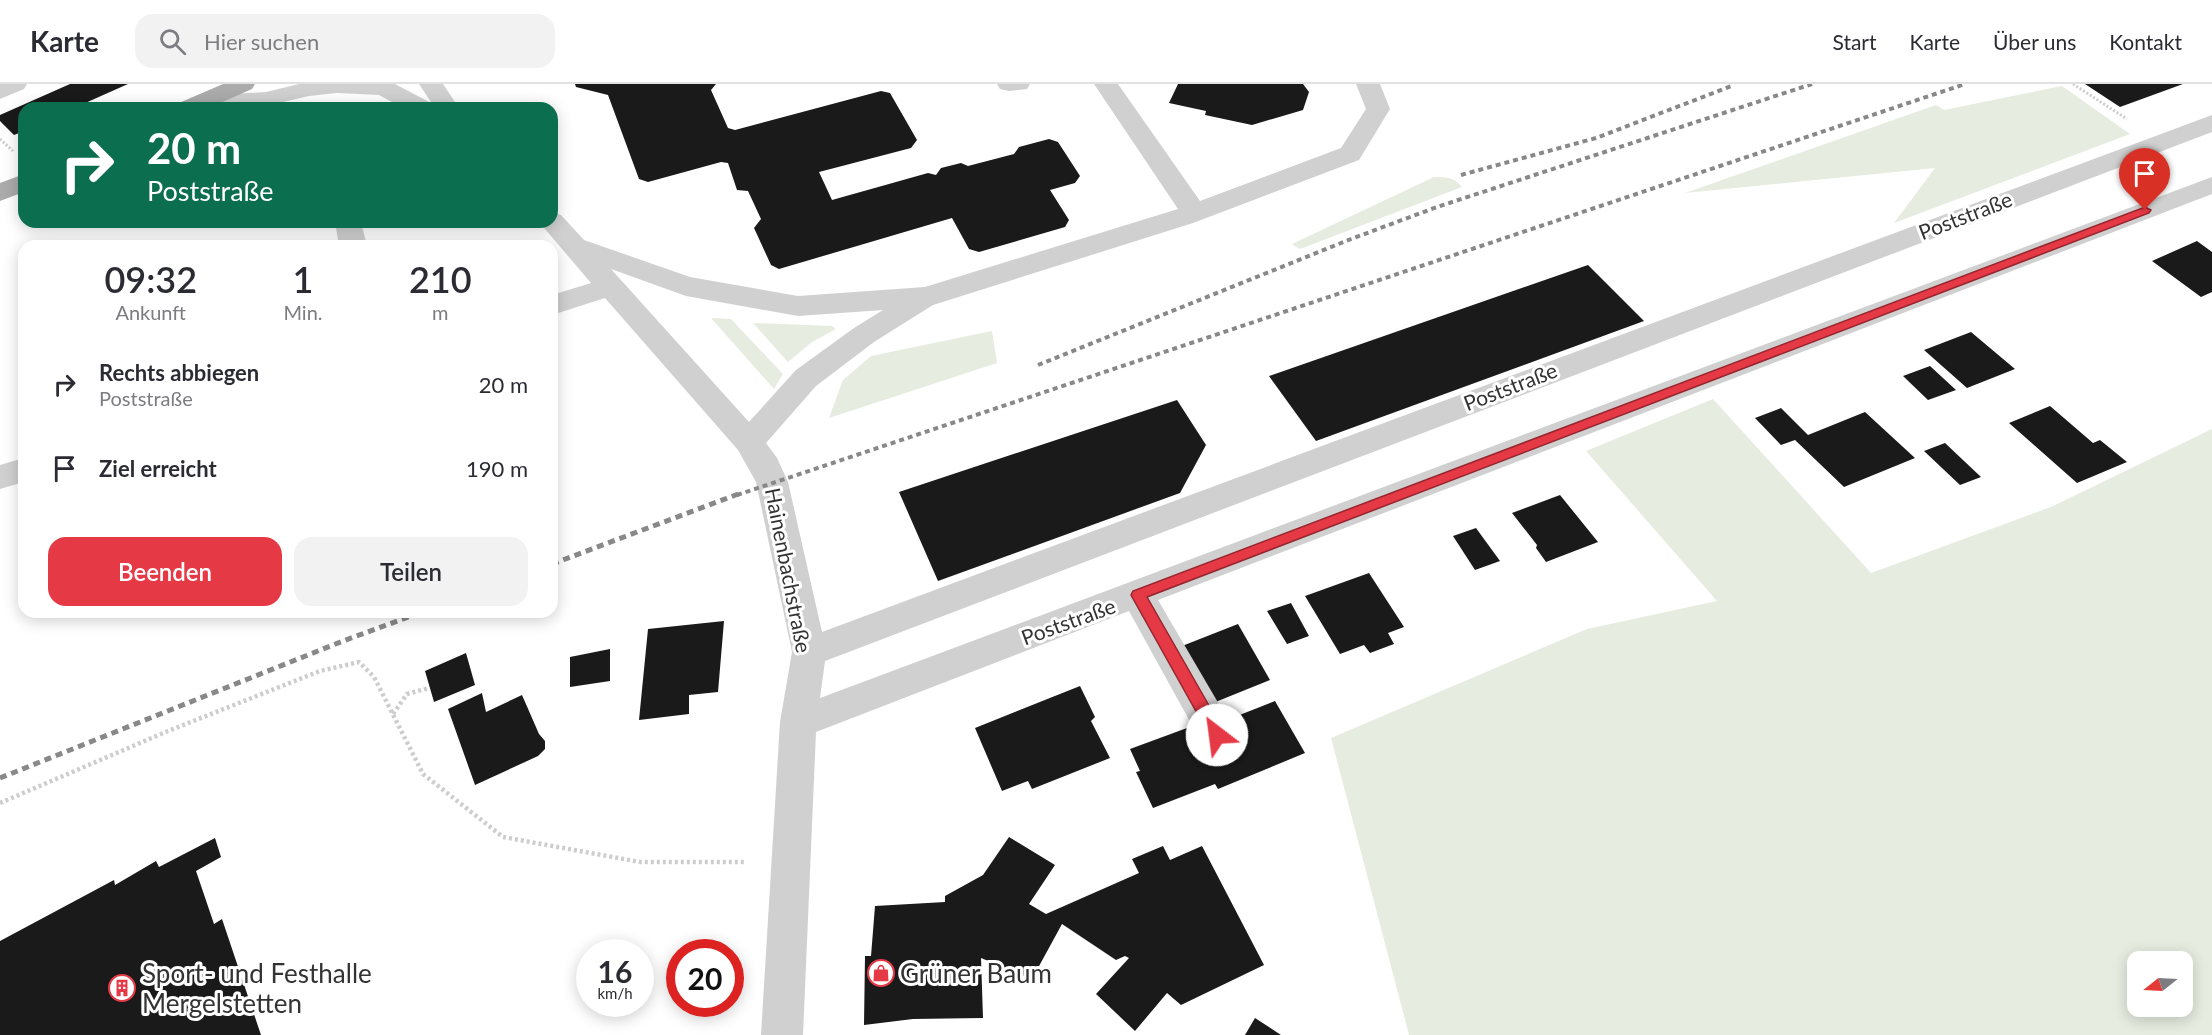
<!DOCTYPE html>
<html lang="de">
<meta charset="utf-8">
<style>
:root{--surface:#fff;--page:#f2f2f3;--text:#2b2b33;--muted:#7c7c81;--line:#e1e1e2;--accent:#e63946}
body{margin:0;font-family:Lato,sans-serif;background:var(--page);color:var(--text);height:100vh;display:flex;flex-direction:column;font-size:22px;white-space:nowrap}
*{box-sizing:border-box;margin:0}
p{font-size:20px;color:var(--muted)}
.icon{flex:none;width:33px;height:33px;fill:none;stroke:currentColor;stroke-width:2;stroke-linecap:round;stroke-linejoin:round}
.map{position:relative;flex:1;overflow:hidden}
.drawer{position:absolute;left:18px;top:156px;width:540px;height:378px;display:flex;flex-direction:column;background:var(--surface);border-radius:18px;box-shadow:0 3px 15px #0003}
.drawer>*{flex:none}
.banner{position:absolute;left:18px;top:18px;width:540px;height:126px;border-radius:18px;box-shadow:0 3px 15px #0003;background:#0b6e4f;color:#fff;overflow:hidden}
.needle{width:39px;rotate:252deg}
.controls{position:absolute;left:2127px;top:867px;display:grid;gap:12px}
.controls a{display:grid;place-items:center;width:66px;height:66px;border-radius:12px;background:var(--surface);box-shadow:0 3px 15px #0003;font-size:30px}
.speed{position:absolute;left:576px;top:855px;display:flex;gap:12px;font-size:30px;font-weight:700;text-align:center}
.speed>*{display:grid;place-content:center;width:78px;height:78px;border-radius:50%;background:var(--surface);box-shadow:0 3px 15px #0003;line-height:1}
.speed small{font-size:15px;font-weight:400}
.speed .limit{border:9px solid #d22;background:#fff;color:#111}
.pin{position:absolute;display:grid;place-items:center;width:51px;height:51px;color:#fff;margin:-62px -26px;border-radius:50% 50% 50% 0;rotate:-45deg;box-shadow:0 0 6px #0007}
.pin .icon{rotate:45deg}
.me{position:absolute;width:66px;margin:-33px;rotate:330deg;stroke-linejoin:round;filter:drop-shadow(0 0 4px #0008)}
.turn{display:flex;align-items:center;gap:21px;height:126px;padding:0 30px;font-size:27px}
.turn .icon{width:78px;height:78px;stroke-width:2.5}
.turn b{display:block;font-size:42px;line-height:51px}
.eta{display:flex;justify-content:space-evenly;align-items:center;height:102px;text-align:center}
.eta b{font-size:36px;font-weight:600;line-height:42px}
.button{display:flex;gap:12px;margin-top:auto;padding:12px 30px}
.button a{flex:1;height:69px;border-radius:18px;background:var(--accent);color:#fff;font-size:24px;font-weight:600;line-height:69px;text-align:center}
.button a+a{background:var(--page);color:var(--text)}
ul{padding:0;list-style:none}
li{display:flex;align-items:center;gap:18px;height:84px;padding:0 30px}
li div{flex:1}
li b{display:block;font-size:22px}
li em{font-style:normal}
header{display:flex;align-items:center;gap:36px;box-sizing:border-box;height:84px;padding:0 30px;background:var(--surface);border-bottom:2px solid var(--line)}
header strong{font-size:28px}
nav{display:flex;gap:33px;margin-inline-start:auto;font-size:21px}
.search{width:420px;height:54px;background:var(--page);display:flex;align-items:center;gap:15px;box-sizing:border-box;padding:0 21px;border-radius:18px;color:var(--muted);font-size:22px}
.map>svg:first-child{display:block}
.green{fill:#e6ecdf;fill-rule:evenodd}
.building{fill:#1a1a1a}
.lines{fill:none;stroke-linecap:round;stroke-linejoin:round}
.path-far1{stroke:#cdcdcd;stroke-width:3;stroke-dasharray:2 2;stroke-linecap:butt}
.path{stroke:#cdcdcd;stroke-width:4.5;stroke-dasharray:3 3;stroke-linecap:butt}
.minor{fill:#d0d0d0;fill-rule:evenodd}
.major{fill:#ababab;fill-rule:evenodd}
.rail-far1{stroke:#888;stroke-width:4;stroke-dasharray:5 4;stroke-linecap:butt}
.rail{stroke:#888;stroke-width:5;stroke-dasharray:7 5;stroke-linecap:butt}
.route{fill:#e63946;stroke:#96252e;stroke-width:1.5}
.labels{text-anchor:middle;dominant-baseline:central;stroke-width:6;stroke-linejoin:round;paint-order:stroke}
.street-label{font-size:21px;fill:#333;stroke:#fff}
.near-poi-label{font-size:26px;fill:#333;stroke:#fff;text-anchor:start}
</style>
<header>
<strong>Karte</strong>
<div class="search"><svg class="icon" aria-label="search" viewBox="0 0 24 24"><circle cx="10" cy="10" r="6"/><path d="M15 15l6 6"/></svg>Hier suchen</div>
<nav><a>Start</a><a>Karte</a><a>Über uns</a><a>Kontakt</a></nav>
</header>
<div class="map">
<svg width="2212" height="951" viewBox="0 0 2212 951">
<rect width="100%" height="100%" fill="#fff"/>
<!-- green -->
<path class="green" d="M2062 2 2130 50 1894 139 1935 84 1685 109 1936 21 1944 26Z
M1434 93C1446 93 1454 93 1462 103L1300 165 1292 160Z
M711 234 731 235 783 290 774 305Z
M753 239 832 242 836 245 812 258 788 278Z
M992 247 997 279 829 334 843 296 871 272Z
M1713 315 1871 489 2051 423 2212 345V951H1409L1331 654 1587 545 1717 517 1586 367ZM2138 878H2182V922H2138Z"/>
<!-- building -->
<path class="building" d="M70 0H128L74 24H24V47L14 51 0 37V31Z
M575 0H716L711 6 728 44 735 46 881 7 890 9 917 56 911 64 819 88 832 116 928 89 936 91 941 84 961 79 968 82 1014 70 1019 63 1049 55 1058 58 1080 92 1075 99 1050 106 1069 136 1065 143 979 168 969 165 952 134 779 185 771 181 754 144 761 135 748 107 737 106 728 79 721 78 648 98 639 95 608 11 576 3Z
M1178 0H1303L1309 8 1303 26 1252 41 1205 31 1206 27 1169 19Z
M2085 0H2183L2120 23Z
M2197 157 2212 168V208L2201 213 2152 177Z
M1588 181 1644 237 1316 357 1269 292Z
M1971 248 2015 285 1967 304 1924 266Z
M1930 282 1956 306 1928 316 1903 292Z
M1177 316 1206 361 1180 409 938 497 899 408Z
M2050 322 2093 359 2100 356 2127 378 2077 399 2009 339Z
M1781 324 1808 351 1865 328 1915 374 1844 403 1795 356 1781 361 1755 334Z
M1945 359 1981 393 1960 401 1924 367Z
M1560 411 1598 458 1546 478 1536 464 1537 461 1512 429Z
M1476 444 1500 477 1475 486 1453 452Z
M22 468 24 519 19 520Z
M1369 489 1404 543 1388 549 1394 560 1370 569 1364 561 1340 570 1305 512Z
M1291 519 1309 552 1287 560 1267 527Z
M724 537 718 608 689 611V630L639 636 648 545Z
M1238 540 1270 596 1213 619 1182 562Z
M610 565V597L570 603V573Z
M466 569 475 601 434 618 425 587Z
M1080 602 1095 633 1091 637 1110 674 1032 705 1028 697 1002 707 975 644Z
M482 609 486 628 522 611 539 650 545 657V665L538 672 475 701 448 625Z
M1275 617 1305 669 1218 705 1215 700 1153 724 1136 688 1140 687 1130 665 1187 644 1198 665 1239 649 1232 634Z
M1009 753 1055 781 1029 820 1046 830 1139 789 1132 775 1163 762 1170 776 1202 762 1264 881 1181 921 1167 909 1135 947 1096 910 1129 874 1125 872 1116 876 1062 840 1032 895 981 874 983 934 913 935 864 941 865 872H871L875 822 945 818V812L983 791Z
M215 754 221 773 196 787 214 840 222 835 261 951H0V857L114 796 115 801 156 777 159 783Z
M1255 934 1281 951H1245Z"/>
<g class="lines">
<!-- path-far1 -->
<path class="path-far1" d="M2073 0 2127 35
M0 55 13 67"/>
<!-- path -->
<path class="path" d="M393 630 407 610 429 604
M0 719 168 647 320 587 359 578 374 593 423 690 503 753 640 778H746"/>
<!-- minor -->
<path class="minor" d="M0 0H27L24 5 0 15Z
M299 0H395L431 19 434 24H403L379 11 337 9 309 12 266 22 190 24 187 19 190 14 199 12 266 8Z
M419 0H443L459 24H435Z
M997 0H1030L1027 5 1009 7 1000 5Z
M1094 0H1118L1200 117 1341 64 1366 25 1356 0H1380L1390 25 1359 76 1193 139 933 221 874 258 816 302 766 359 777 374 788 398 822 548 2212 31V48L825 577 820 614 2212 93V110L1158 516 1230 639 1235 651 1230 663 1217 667 1204 663 1129 527 816 648 803 951H761L780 638 792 568 756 398 738 366 605 214 552 231V211L591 199 539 138H552V128L561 131 584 156 690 193 798 212 925 203 1178 125ZM611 185 686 212 798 232 883 226 854 244 796 286 749 338Z
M335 138H361L367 162H339Z
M24 374V398L0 405V381Z"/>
<!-- major -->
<path class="major" d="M223 0H255L252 5 209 24H176L179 19Z
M24 90V108L0 117V99Z"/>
<!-- rail-far1 -->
<path class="rail-far1" d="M1461 91 1596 54 1734 1
M1038 281 1351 155 1437 123 1812 0
M737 411 1965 0"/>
<!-- rail -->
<path class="rail" d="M552 480 741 409
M0 694 343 557 422 528"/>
</g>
<!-- route -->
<path class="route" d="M2145 123 2151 126 2149 129 1147 513 1223 646 1225 651 1223 656 1217 658 1212 656 1131 511 1133 507Z"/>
<!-- icons -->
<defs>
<symbol id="shop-ring" viewBox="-11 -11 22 22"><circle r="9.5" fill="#fff" stroke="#e63946" stroke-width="1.5"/><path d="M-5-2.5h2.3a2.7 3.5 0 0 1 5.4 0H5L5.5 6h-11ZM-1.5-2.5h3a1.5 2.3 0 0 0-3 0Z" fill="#e63946"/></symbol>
<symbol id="building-ring" viewBox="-11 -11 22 22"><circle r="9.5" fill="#fff" stroke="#e63946" stroke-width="1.5"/><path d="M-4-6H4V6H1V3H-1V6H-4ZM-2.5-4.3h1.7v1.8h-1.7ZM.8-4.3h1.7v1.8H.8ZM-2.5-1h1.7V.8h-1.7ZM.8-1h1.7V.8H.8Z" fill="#e63946"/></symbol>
</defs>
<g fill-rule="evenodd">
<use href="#shop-ring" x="866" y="874" width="30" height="30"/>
<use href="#building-ring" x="107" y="889" width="30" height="30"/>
</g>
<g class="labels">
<!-- street labels -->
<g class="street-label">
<text transform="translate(1965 131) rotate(-21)">Poststraße</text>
<text transform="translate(1510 302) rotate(-21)">Poststraße</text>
<text transform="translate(789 486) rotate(79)">Hainenbachstraße</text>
<text transform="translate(1068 537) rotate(-20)">Poststraße</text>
</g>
<!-- near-poi labels -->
<g class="near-poi-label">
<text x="142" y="889">Sport- und Festhalle<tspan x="142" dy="30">Mergelstetten</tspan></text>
<text x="900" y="889">Grüner Baum</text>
</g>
</g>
</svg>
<div class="controls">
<a><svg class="needle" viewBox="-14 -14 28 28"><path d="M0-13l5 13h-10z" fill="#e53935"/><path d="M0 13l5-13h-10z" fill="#7c7c81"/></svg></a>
</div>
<div class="speed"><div>16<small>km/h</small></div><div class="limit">20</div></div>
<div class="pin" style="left:2145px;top:126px;background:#d93025"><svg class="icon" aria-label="arrive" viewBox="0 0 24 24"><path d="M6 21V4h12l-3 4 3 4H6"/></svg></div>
<svg class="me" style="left:1217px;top:651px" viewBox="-20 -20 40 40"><circle r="19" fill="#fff"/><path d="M0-13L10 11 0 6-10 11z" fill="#e63946"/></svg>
<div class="banner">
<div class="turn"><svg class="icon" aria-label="right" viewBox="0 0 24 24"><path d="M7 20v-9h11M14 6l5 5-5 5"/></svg><div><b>20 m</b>Poststraße</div></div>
</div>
<section class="drawer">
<div class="eta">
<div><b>09:32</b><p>Ankunft</p></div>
<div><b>1</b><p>Min.</p></div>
<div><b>210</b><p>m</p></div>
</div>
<ul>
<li><svg class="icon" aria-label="right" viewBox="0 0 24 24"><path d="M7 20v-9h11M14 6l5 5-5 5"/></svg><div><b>Rechts abbiegen</b><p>Poststraße</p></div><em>20 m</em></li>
<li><svg class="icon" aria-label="arrive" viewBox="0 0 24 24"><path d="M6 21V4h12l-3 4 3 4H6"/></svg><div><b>Ziel erreicht</b></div><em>190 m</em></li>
</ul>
<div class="button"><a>Beenden</a><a>Teilen</a></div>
</section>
</div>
